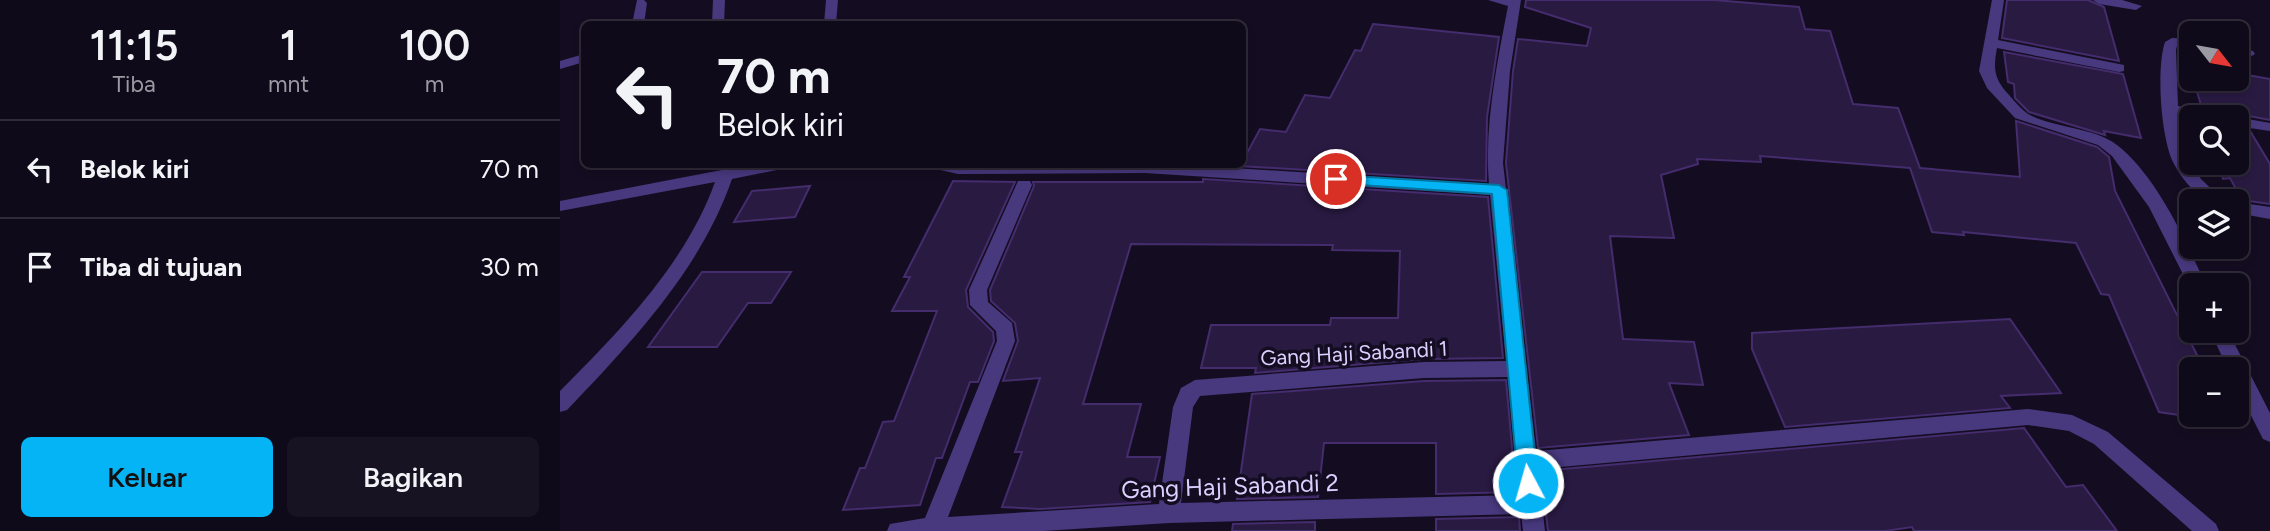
<!DOCTYPE html>
<html lang="id">
<meta charset="utf-8">
<style>
:root{--surface:#0f0a19;--page:#181322;--text:#f1f3f6;--muted:#9b9aa2;--line:#2f2b38;--accent:#04b4f5}
body{margin:0;font-family:Figtree,sans-serif;background:var(--page);color:var(--text);height:100vh;display:flex;flex-direction:column;font-size:26px;white-space:nowrap}
*{box-sizing:border-box;margin:0}
p{font-size:23px;color:var(--muted)}
.icon{flex:none;width:38px;height:38px;fill:none;stroke:currentColor;stroke-width:2;stroke-linecap:round;stroke-linejoin:round}
.map{position:relative;flex:1;overflow:hidden}
.panel{display:flex;flex-direction:column;background:var(--surface);width:560px}
.panel>*{flex:none}
.guide{position:absolute;left:21px;top:21px;width:665px;height:147px;border-radius:10px;box-shadow:0 4px 10px #0003,0 0 0 2px var(--line);background:#0f0a19;color:var(--text);overflow:hidden}
.needle{width:46px;rotate:121deg}
.tools{position:absolute;left:1619px;top:21px;display:grid;gap:14px}
.tools a{display:grid;place-items:center;width:70px;height:70px;border-radius:10px;background:var(--surface);box-shadow:0 4px 10px #0003,0 0 0 2px var(--line);font-size:35px}
.pin{position:absolute;display:grid;place-items:center;width:60px;height:60px;color:#fff;margin:-30px;border:4px solid #fff;border-radius:50%;box-shadow:0 2px 7px #0007}
.me{position:absolute;width:77px;margin:-38px;rotate:354deg;stroke-linejoin:round;filter:drop-shadow(0 0 5px #0008)}
.turn{display:flex;align-items:center;gap:24px;height:147px;padding:0 21px;font-size:32px}
.turn .icon{width:91px;height:91px;stroke-width:2.5}
.turn b{display:block;font-size:49px;line-height:60px}
.eta{display:flex;justify-content:space-evenly;align-items:center;height:119px;text-align:center}
.eta b{font-size:42px;font-weight:600;line-height:49px}
.cta{display:flex;gap:14px;margin-top:auto;padding:14px 21px}
.cta a{flex:1;height:80px;border-radius:10px;background:var(--accent);color:#111;font-size:28px;font-weight:600;line-height:80px;text-align:center}
.cta a+a{background:var(--page);color:var(--text)}
ul{padding:0;list-style:none}
li{display:flex;align-items:center;gap:21px;height:98px;padding:0 21px;border-top:2px solid var(--line)}
li div{flex:1}
li b{display:block;font-size:26px}
li em{font-style:normal}
main{display:flex;flex:1;min-height:0}
.map>svg:first-child{display:block}
.building{fill:#291a42;stroke:#442c6d;stroke-width:2}
.lines{fill:none;stroke-linecap:round;stroke-linejoin:round}
.street{fill:#48397f;fill-rule:evenodd}
.route{fill:#04b4f5;stroke:#03759f;stroke-width:2}
.labels{text-anchor:middle;dominant-baseline:central;stroke-width:7;stroke-linejoin:round;paint-order:stroke}
.street-label{font-size:21px;fill:#dccefe;stroke:#140d21}
.near-street-label{font-size:24px;fill:#dccefe;stroke:#140d21}
</style>
<main>
<section class="panel">
<div class="eta">
<div><b>11:15</b><p>Tiba</p></div>
<div><b>1</b><p>mnt</p></div>
<div><b>100</b><p>m</p></div>
</div>
<ul>
<li><svg class="icon" aria-label="left" viewBox="0 0 24 24"><path d="M17 20v-9H6M10 6l-5 5 5 5"/></svg><div><b>Belok kiri</b></div><em>70 m</em></li>
<li><svg class="icon" aria-label="arrive" viewBox="0 0 24 24"><path d="M6 21V4h12l-3 4 3 4H6"/></svg><div><b>Tiba di tujuan</b></div><em>30 m</em></li>
</ul>
<div class="cta"><a>Keluar</a><a>Bagikan</a></div>
</section>
<div class="map">
<svg width="1710" height="531" viewBox="0 0 1710 531">
<rect width="100%" height="100%" fill="#140d21"/>
<!-- building -->
<path class="building" d="M966 0H1154L1239 7 1245 29 1270 31 1293 104 1338 108 1360 168 1460 177 1456 121 1537 147 1549 157 1555 191 1644 369H1631V415H1657L1660 421 1599 412 1549 295 1541 294 1516 243 1403 232 1404 235 1372 232 1350 168 1200 156 1201 162 1137 159 1138 164 1101 175 1114 238 1050 236 1063 339 1134 342 1143 385 1109 383 1129 435 978 448 946 163 953 71 958 39 1027 46 1031 28 965 7Z
M1447 0H1528L1544 7 1559 61 1442 38Z
M813 24 939 37 927 117 926 181 680 166 700 129 726 132 745 95 770 98 795 50 801 51Z
M1444 52 1563 74 1581 138 1544 131 1545 135 1469 112 1455 98 1454 84 1448 82Z
M1676 73 1710 79V120L1679 114 1664 117 1656 111 1642 108 1633 79H1676Z
M1676 129 1690 131 1710 164V204L1682 200 1670 178 1663 179 1658 163H1676Z
M643 179 928 197 943 358 864 359 695 373 696 368H641L651 325H770L771 318H838L840 251 772 250 773 245 571 244 523 404H581L567 457H600L590 502 480 509 442 507 462 452H455L480 378 443 381 458 341 455 323 431 301 430 290 474 186 473 182H643Z
M393 181 455 182 406 290 408 307 433 332 434 341 418 382H410L382 458H376L360 505 283 510 300 468H305L323 422 334 421 377 311H332L350 277H344Z
M250 186 235 217 174 222 192 191Z
M142 272H231L211 303H188L157 347H88Z
M1450 319 1501 393 1441 396 1450 408 1225 427 1192 349V333Z
M946 380 956 492 876 494V443H764L758 497 677 499 692 394 864 381Z
M1464 428 1506 487 1523 485 1557 531H1354L1352 527 1325 531H988L981 471Z
M959 517 960 531H876V519Z
M755 522V531H672L673 524Z"/>
<g class="lines">
<!-- street -->
<path class="street" d="M77 0H84L87 3 84 24H72Z
M153 0H165L164 24H152Z
M266 0H278L276 24H264Z
M928 0H961L950 71 943 163 976 451 1468 409 1512 415 1548 432 1656 524 1659 531H1632L1534 444 1509 431 1468 425 978 469 985 531H963L961 514 609 523 483 531H327L330 524 365 518 437 341 436 331 410 305 409 290 458 181H470L472 185 427 290 428 302 452 323 455 341 388 517 599 504 613 407 621 388 635 380 864 362 946 361 930 195 585 173 398 174 367 167 366 164H609L929 184C924 126 937 64 948 6ZM948 377 959 495 621 503 633 407 640 396 864 378Z
M1432 0H1444L1438 40 1564 65V71L1559 72 1437 48C1433 69 1434 79 1449 95 1455 102 1461 109 1468 114 1498 130 1537 126 1562 149 1600 183 1625 240 1646 285H1631V290L1589 207 1552 156 1538 145 1455 118 1427 88 1419 71Z
M1533 0H1562L1582 6 1576 10 1539 4Z
M1612 38 1631 39V47L1617 46 1616 50 1618 106 1655 113 1662 117 1619 115 1628 160 1641 179 1664 201H1645C1632 190 1621 178 1613 162 1601 137 1596 69 1605 42Z
M1676 47 1693 51 1695 54 1688 58 1676 55Z
M24 54V62L0 69V61Z
M1673 117H1676L1710 123V131L1676 126V117Z
M193 164H229L222 169 172 179C141 269 72 342 7 410L0 412V391C60 331 126 263 155 182L0 211V201Z
M1676 202 1710 207V219L1676 213Z
M1650 331H1668L1710 413V442L1703 439 1676 386V369H1668Z"/>
</g>
<!-- route -->
<path class="route" d="M776 175 939 185 947 190 978 483 975 489 968 491 961 489 958 483 932 194 770 183 768 179Z"/>
<g class="labels">
<!-- street labels -->
<g class="street-label">
<text transform="translate(794 353) rotate(-3)">Gang Haji Sabandi 1</text>
</g>
<!-- near-street labels -->
<g class="near-street-label">
<text transform="translate(670 486) rotate(-2)">Gang Haji Sabandi 2</text>
</g>
</g>
</svg>
<div class="tools">
<a><svg class="needle" viewBox="-14 -14 28 28"><path d="M0-13l5 13h-10z" fill="#e53935"/><path d="M0 13l5-13h-10z" fill="#9b9aa2"/></svg></a>
<a><svg class="icon" aria-label="search" viewBox="0 0 24 24"><circle cx="10" cy="10" r="6"/><path d="M15 15l6 6"/></svg></a>
<a><svg class="icon" aria-label="layers" viewBox="0 0 24 24"><path d="M12 4l9 5-9 5-9-5zM3 14l9 5 9-5"/></svg></a>
<a>+</a>
<a>−</a>
</div>
<div class="pin" style="left:776px;top:179px;background:#d93025"><svg class="icon" aria-label="arrive" viewBox="0 0 24 24"><path d="M6 21V4h12l-3 4 3 4H6"/></svg></div>
<svg class="me" style="left:968px;top:483px" viewBox="-20 -20 40 40"><circle r="17" fill="#04b4f5" stroke="#fff" stroke-width="3"/><path d="M0-11L8 9 0 5-8 9z" fill="#fff"/></svg>
<div class="guide">
<div class="turn"><svg class="icon" aria-label="left" viewBox="0 0 24 24"><path d="M17 20v-9H6M10 6l-5 5 5 5"/></svg><div><b>70 m</b>Belok kiri</div></div>
</div>
</div>
</main>
